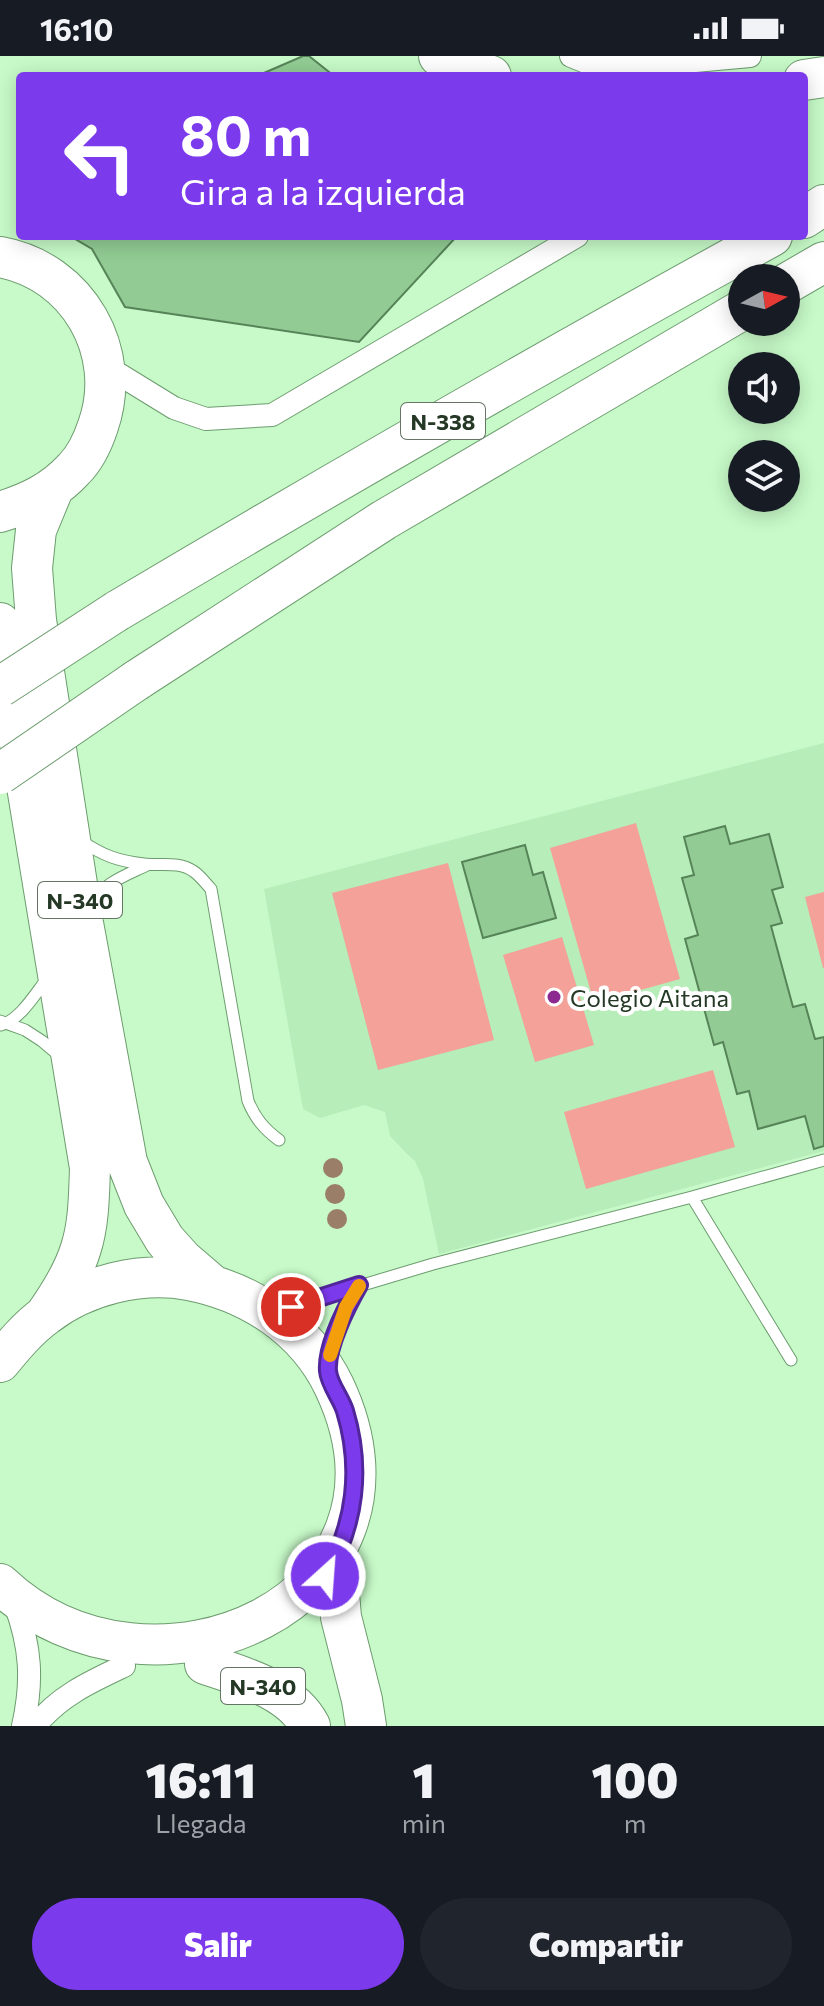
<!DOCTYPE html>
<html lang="es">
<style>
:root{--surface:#171b24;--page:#20242c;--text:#f1f3f6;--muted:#9ea1a6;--accent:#7c3aed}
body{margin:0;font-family:Commissioner,sans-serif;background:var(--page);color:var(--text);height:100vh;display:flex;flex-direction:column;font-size:30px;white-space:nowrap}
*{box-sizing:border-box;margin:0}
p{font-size:26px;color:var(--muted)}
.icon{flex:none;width:44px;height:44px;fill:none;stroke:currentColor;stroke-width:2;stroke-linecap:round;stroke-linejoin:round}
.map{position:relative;height:1670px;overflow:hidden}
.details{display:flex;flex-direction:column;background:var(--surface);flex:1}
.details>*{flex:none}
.top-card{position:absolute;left:16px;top:16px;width:792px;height:168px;border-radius:8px;box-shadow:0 4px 20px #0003;background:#7c3aed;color:#fff;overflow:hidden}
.needle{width:52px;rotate:82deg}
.fabs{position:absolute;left:728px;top:208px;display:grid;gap:16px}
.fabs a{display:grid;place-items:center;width:72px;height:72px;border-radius:50%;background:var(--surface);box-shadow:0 4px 20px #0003;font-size:40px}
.pin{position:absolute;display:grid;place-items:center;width:68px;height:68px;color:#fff;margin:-34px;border:4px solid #fff;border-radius:50%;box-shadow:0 2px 8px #0007}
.me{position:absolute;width:88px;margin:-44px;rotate:26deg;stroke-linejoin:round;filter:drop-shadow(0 0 6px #0008)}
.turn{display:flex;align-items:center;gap:28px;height:168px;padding:0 32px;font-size:36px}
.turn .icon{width:104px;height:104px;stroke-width:2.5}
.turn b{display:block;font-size:56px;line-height:68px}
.eta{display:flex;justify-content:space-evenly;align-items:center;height:136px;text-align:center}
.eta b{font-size:48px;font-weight:800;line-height:56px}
.cta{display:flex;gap:16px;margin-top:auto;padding:16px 32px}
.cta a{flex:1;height:92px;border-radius:48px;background:var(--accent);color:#fff;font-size:32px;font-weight:800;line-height:92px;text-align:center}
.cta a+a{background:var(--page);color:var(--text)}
.status{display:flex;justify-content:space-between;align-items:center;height:56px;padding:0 40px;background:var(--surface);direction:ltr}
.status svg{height:22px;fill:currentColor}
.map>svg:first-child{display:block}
.built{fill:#b6edb8}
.green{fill:#f3a199}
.building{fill:#92cc94;stroke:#568458;stroke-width:2}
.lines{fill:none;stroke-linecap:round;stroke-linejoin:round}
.lane-casing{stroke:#6d9c6f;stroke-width:13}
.street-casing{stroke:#6d9c6f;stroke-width:24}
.highway-casing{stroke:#6d9c6f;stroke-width:42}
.lane{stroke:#fff;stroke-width:11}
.street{stroke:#fff;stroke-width:22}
.highway{stroke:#fff;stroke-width:40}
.highway-bridge-casing{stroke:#6d9c6f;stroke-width:42;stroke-linecap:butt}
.highway-bridge{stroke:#fff;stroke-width:40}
.tree{fill:#9b7e68}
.route-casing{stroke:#51269a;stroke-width:20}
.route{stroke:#7c3aed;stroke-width:14}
.slow{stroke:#f59e0b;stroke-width:14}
.poi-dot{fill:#8b2991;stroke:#fff;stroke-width:3}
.labels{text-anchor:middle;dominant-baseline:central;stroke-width:8;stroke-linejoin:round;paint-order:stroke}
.shield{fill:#fff;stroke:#667466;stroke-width:2}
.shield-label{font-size:22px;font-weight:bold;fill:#243825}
.poi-label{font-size:24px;fill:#243825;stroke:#fff;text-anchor:start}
</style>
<div class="status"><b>16:10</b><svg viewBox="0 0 49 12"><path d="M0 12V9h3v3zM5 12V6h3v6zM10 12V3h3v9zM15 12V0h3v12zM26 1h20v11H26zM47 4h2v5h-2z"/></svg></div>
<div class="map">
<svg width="824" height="1670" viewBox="0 0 824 1670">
<rect width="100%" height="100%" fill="#c7fac8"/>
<!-- built -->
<path class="built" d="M824 687V1095L439 1198 423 1123 415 1105 406 1097 390 1080 385 1056 364 1049 320 1062 303 1053 264 833Z"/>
<!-- green -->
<path class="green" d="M636 767 680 923 594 947 550 792Z
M448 807 494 984 378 1014 332 837Z
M824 836V912H823L805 841Z
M562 881 594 989 535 1006 503 899Z
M713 1014 735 1091 586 1133 564 1056Z"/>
<!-- building -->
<path class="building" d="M303 0H309L334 20H257Z
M70 180H457L359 286 125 251 92 193Z
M725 770 730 788 769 778 783 831 772 834 782 867 771 870 793 951 805 948 815 983 824 981V1090L814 1093 805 1060 758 1073 749 1035 737 1038 723 986 714 989 685 883 698 879 682 822 694 819 684 781Z
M525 789 533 819 543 816 556 862 483 882 462 806Z"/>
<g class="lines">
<defs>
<path id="lane" d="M80 784C102 799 117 805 144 808 160 810 179 805 193 815 200 819 205 827 211 833L248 1045C255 1062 264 1073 279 1084
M91 849C102 827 127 819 147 809
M0 965 25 974 42 985 61 1001
M1 969C20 964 35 938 47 923
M692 1141 791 1304
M279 1254 433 1208 692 1141 824 1104
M330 1303 346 1251 359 1229"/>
<path id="street" d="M571 0 598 11H629L750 0
M104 309 174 352 206 363 272 359 577 180
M15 1548C31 1591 33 1625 23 1670
M35 1670C59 1640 90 1626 124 1610"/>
<path id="highway" d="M439 0 491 20
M804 24 824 21
M804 162 824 149
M0 201C78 215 124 296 98 370 93 385 85 402 74 413 53 436 29 447 0 456
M786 228 824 206
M53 433 36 474 32 512 36 564 83 867 127 1106 144 1149 165 1184 183 1204 211 1228
M117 555C334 426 551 301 772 180
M0 567 90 1112C89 1138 89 1167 81 1192 74 1216 60 1238 46 1258
M137 624 384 464 742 254
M0 1306C14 1289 28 1272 46 1259 85 1229 141 1215 189 1224 251 1236 306 1272 334 1330 436 1545 150 1670 0 1528
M336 1502 341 1561 362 1644 366 1670
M205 1608C241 1620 292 1634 310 1670"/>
</defs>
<!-- lane casing -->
<use href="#lane" class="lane-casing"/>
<!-- street casing -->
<use href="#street" class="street-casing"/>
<!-- highway casing -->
<use href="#highway" class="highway-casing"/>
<!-- lane -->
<use href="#lane" class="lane"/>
<!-- street -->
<use href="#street" class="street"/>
<!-- highway -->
<use href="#highway" class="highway"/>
<defs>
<path id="highway-bridge" d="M0 631 117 555
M0 718 137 624"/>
</defs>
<!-- highway-bridge casing -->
<use href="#highway-bridge" class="highway-bridge-casing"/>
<!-- highway-bridge -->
<use href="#highway-bridge" class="highway-bridge"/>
</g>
<!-- trees -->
<g class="tree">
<circle cx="333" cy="1112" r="10"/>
<circle cx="335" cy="1138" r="10"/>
<circle cx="337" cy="1163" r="10"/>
</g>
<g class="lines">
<defs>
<path id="route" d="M291 1251 359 1229C347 1250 326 1291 328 1315 329 1328 341 1342 345 1355 362 1411 356 1469 325 1520"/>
</defs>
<!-- route casing -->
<use href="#route" class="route-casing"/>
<!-- route -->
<use href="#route" class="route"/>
<!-- slow -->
<path class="slow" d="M330 1299 346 1251 359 1230"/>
</g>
<!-- markers -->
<circle class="poi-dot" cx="554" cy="941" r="8"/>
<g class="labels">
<!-- shield labels -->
<g class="shield">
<rect x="401" y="347" width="84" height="36" rx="6"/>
<rect x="38" y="826" width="84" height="36" rx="6"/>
<rect x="221" y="1612" width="84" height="36" rx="6"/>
</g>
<g class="shield-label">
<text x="443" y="365">N-338</text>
<text x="80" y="844">N-340</text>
<text x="263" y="1630">N-340</text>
</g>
<!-- poi labels -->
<g class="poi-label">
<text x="570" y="941">Colegio Aitana</text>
</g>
</g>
</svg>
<div class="fabs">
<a><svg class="needle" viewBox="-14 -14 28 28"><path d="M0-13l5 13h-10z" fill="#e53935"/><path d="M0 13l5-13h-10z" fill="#9ea1a6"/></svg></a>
<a><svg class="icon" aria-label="sound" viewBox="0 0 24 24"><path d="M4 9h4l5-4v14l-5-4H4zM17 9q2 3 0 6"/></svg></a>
<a><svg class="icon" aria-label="layers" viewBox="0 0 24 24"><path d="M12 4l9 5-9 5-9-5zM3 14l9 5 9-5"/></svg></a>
</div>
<div class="pin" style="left:291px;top:1251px;background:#d93025"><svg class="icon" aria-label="arrive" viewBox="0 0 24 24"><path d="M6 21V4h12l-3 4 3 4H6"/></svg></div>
<svg class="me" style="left:325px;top:1520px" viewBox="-20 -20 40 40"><circle r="17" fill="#7c3aed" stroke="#fff" stroke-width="3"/><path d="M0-11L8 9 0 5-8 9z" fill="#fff"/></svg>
<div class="top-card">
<div class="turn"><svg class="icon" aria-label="left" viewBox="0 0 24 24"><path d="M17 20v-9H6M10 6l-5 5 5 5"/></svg><div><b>80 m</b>Gira a la izquierda</div></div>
</div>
</div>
<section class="details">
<div class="eta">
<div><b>16:11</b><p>Llegada</p></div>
<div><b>1</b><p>min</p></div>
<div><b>100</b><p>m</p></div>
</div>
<div class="cta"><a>Salir</a><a>Compartir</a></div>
</section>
